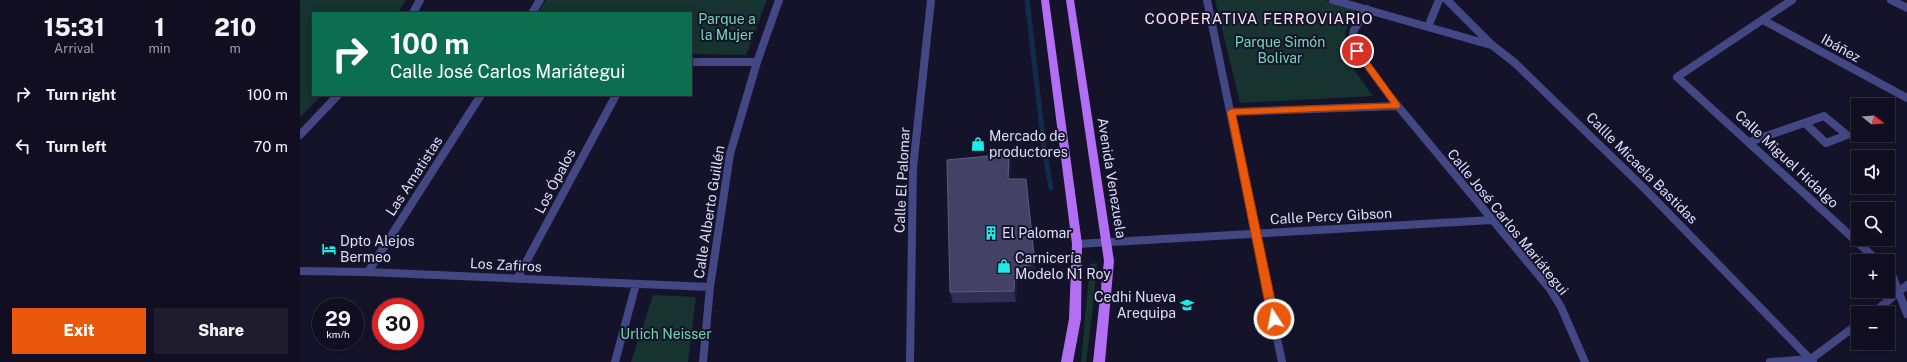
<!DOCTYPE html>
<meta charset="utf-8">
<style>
:root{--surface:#100e20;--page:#1e1c2d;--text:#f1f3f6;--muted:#9c9ca5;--line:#302e3e;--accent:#ea580c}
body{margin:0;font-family:"Public Sans",sans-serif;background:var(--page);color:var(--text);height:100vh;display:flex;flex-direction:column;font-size:15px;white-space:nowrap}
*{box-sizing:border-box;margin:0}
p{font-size:13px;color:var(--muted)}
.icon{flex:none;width:22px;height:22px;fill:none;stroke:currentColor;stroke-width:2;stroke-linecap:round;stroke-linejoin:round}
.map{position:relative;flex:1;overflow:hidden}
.details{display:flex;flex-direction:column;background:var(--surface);width:300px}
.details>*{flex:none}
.guide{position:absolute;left:12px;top:12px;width:380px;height:84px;border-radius:0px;box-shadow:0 2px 10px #0003,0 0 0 1px var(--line);background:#0b6e4f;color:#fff;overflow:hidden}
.needle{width:26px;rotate:107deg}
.buttons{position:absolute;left:1551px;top:98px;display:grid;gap:8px}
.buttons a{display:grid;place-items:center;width:44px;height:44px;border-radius:0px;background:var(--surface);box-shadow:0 2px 10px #0003,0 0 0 1px var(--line);font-size:20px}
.speed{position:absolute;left:12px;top:298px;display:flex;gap:8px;font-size:20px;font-weight:700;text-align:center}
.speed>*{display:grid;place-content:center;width:52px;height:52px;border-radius:50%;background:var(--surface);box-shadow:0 2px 10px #0003,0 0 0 1px var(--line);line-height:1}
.speed small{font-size:10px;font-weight:400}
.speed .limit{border:6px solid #d22;background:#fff;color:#111}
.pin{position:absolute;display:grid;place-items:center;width:34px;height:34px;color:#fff;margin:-17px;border:2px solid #fff;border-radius:50%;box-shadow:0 1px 4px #0007}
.me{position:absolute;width:44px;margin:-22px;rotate:349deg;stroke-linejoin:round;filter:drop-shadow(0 0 3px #0008)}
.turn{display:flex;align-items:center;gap:14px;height:84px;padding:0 12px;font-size:18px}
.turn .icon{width:52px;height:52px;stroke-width:2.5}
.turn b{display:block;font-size:28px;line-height:34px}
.eta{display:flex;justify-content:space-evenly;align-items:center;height:68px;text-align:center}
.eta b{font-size:24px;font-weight:800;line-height:28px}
.primary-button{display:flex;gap:8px;margin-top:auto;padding:8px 12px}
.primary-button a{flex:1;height:46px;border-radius:0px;background:var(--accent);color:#fff;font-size:16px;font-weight:800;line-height:46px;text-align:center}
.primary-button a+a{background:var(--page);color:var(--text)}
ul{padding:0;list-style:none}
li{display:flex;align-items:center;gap:12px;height:52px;padding:0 12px}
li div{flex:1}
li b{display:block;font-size:15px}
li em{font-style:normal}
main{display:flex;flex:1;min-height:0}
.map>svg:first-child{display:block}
.green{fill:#17332f}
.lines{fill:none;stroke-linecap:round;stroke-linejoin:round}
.stream{stroke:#122d49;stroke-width:5}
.street{stroke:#434885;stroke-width:8}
.primary{fill:#b26ff3;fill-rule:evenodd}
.wall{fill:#312e56}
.shaded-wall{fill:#1e1b3d}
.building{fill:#444167;stroke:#5c5a7f}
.route{fill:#ea580c;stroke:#983908}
.labels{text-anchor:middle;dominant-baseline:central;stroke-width:4;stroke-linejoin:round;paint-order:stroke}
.park-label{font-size:14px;fill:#6fd8b1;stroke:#15132a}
.street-label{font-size:14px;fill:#dfdffc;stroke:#15132a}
.poi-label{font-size:14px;fill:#dfdffc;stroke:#15132a;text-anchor:start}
.neighbourhood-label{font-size:15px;letter-spacing:1px;fill:#fde1f6;stroke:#15132a}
</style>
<main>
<section class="details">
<div class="eta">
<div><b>15:31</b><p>Arrival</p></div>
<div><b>1</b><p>min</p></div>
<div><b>210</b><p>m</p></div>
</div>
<ul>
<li><svg class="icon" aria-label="right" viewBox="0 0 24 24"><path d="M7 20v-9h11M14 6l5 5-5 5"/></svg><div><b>Turn right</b></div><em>100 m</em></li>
<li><svg class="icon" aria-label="left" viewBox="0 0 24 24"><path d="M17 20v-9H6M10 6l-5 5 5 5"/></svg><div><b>Turn left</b></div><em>70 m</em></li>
</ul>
<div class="primary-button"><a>Exit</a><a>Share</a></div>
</section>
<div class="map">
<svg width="1607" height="362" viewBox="0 0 1607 362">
<rect width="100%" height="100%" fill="#15132a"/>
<!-- green -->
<path class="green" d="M0 0H106L98 13H13V95H22L0 117Z
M246 0H467L446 55 391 54V13H238Z
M915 0H1024L1056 8 1045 33 1046 58 1073 96 940 103Z
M797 263 792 315 786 362H781L790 264Z
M353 295 396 297 388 362H331Z"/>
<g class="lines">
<!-- stream -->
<path class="stream" d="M727 0 745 155 751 188"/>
<!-- street -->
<path class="street" d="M907 0 982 362
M1033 0 1191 45
M1147 0 1192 45 1215 63 1345 189 1513 362
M1492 0 1377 77 1578 261
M1591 0 1607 8
M1067 9 1054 30 1052 39 1057 51 1092 99 1250 289 1261 307 1285 362
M113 13 120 0
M232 13 240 0
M1463 20 1607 98
M1128 27 1139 0
M391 62H457
M931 112 1097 106
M0 135 38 95
M1449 142 1524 116 1547 135 1526 143 1505 123
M777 244 1192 220
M1588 270 1591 272 1607 314
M0 271 68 272 410 287
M68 272 181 95
M217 279 316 95
M1573 313 1607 285
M315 362 336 284
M403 362 410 287 430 154 457 62 479 0
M610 362 613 168 631 0
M1470 362 1511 359 1558 324"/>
<!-- primary -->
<path class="primary" d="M741 0H749L782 244 781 319 773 362H761L769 319 772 244Z
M766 0H774L814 261 805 362H793L804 261Z"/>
</g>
<!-- wall -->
<path class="wall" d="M709 154 711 166 710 179 736 275 717 279 716 302 653 303 650 292Z"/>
<!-- shaded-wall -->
<path class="shaded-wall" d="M709 154 711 166 710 191 708 179Z
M726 179 736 275 717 279 716 302 714 291 715 268Z"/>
<!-- building -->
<path class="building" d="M709 154 708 179H726L735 264 715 268 714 291 650 292 647 160Z"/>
<!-- route -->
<path class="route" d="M1054 49H1060L1100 104V108L936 115 979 319 977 322H970L968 319 927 112 931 109 1091 103 1054 53Z"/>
<!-- icons -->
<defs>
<symbol id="shop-bare" viewBox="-9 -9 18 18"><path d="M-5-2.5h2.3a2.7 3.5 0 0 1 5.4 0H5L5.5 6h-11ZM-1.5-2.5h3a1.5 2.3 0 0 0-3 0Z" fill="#1bece8" stroke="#15132a" stroke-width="2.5" paint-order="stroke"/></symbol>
<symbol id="building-bare" viewBox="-9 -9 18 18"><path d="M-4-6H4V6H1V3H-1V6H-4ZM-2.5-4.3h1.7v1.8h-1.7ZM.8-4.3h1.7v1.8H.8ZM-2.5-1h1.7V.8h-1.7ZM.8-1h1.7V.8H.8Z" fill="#1bece8" stroke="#15132a" stroke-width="2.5" paint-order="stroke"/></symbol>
<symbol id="hotel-bare" viewBox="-9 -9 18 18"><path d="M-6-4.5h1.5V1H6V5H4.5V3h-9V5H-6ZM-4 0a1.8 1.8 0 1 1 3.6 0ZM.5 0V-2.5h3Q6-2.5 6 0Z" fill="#1bece8" stroke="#15132a" stroke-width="2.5" paint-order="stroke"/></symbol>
<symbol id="university-bare" viewBox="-9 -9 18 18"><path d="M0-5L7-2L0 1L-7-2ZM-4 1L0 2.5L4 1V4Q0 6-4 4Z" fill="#1bece8" stroke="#15132a" stroke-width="2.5" paint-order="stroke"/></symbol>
</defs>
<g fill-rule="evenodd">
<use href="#shop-bare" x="668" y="134" width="20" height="20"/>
<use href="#building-bare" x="681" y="223" width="20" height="20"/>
<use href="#hotel-bare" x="19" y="239" width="20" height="20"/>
<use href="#shop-bare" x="694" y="256" width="20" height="20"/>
<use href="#university-bare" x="877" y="295" width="20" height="20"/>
</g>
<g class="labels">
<!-- park labels -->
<g class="park-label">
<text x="427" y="19">Parque a<tspan x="427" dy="16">la Mujer</tspan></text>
<text x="980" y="42">Parque Simón<tspan x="980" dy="16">Bolivar</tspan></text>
<text x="366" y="334">Urlich Neisser</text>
</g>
<!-- street labels -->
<g class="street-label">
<text transform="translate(1541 48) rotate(29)">Ibáñez</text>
<text transform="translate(1487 159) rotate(43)">Calle Miguel Hidalgo</text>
<text transform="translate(1342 168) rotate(45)">Callle Micaela Bastidas</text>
<text transform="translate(114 176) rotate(-57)">Las Amatistas</text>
<text transform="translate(812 178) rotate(81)">Avenida Venezuela</text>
<text transform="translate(602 180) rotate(-87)">Calle El Palomar</text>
<text transform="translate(255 181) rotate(-62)">Los Ópalos</text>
<text transform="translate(409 212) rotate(-81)">Calle Alberto Guillén</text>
<text transform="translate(1031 216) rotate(-3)">Calle Percy Gibson</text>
<text transform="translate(1208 222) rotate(51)">Calle José Carlos Mariátegui</text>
<text transform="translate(206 265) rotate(3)">Los Zafiros</text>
</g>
<!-- poi labels -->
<g class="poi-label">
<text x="689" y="136">Mercado de<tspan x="689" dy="16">productores</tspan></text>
<text x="702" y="233">El Palomar</text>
<text x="40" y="241">Dpto Alejos<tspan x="40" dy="16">Bermeo</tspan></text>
<text x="715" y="258">Carnicería<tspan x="715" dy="16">Modelo N1 Roy</tspan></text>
<text x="876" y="297" text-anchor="end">Cedhi Nueva<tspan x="876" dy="16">Arequipa</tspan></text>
</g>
<!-- neighbourhood labels -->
<g class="neighbourhood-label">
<text x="959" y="18">COOPERATIVA FERROVIARIO</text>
</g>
</g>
</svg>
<div class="buttons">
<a><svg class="needle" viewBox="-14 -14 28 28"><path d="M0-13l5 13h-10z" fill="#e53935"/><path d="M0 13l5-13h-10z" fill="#9c9ca5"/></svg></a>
<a><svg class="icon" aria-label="sound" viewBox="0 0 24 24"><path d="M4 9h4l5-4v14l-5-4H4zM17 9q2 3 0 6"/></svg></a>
<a><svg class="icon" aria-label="search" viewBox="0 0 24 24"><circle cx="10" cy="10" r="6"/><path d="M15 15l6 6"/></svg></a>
<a>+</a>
<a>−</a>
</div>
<div class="speed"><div>29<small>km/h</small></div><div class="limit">30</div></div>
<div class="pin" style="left:1057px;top:51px;background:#d93025"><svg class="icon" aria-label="arrive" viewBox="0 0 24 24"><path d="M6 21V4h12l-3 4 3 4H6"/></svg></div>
<svg class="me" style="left:974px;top:319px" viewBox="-20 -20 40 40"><circle r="17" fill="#ea580c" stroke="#fff" stroke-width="3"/><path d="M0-11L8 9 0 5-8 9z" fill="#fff"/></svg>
<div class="guide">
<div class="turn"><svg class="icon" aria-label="right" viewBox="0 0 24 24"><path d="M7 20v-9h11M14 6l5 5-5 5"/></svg><div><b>100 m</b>Calle José Carlos Mariátegui</div></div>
</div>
</div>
</main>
